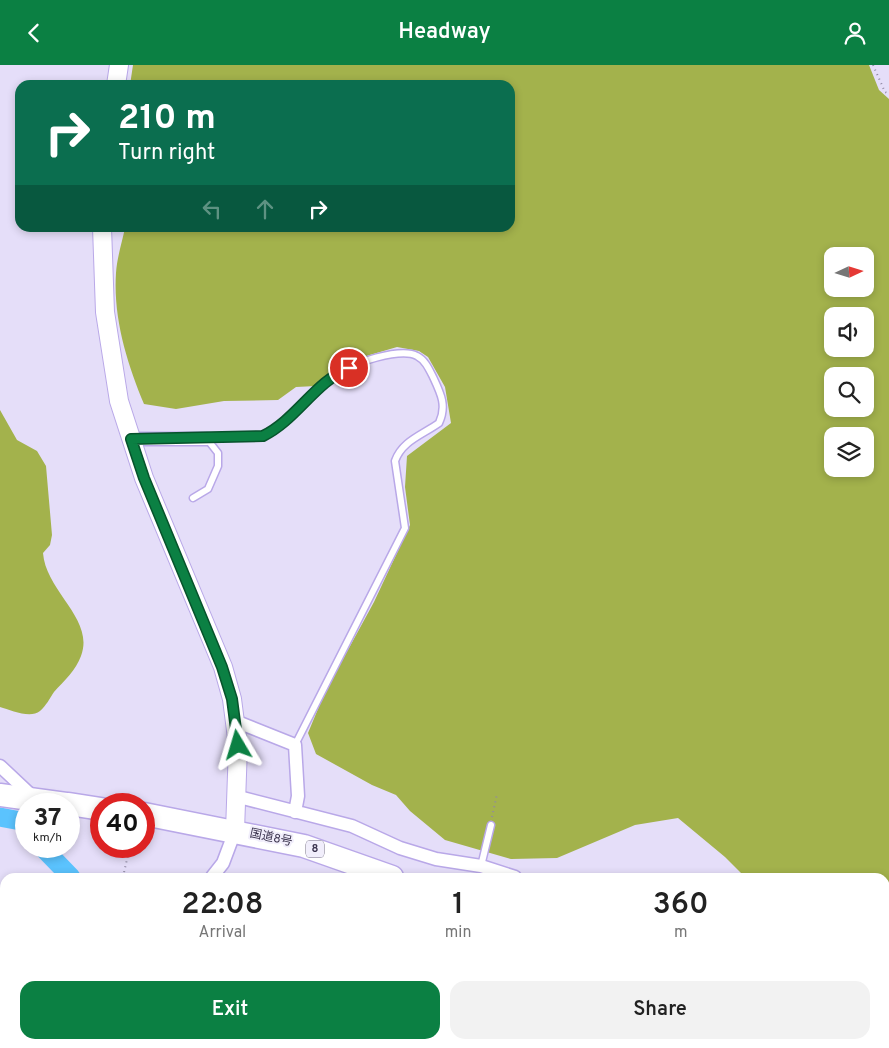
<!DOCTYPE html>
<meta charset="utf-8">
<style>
:root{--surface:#fff;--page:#f2f2f2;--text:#222;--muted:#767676;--accent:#0b8043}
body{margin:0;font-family:Overpass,"Noto Sans JP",sans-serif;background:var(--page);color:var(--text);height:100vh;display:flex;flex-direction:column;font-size:19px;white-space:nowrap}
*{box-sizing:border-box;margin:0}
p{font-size:16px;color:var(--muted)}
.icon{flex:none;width:28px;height:28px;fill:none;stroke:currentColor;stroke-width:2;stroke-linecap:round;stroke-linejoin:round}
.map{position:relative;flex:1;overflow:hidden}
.drawer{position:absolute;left:0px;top:808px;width:890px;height:176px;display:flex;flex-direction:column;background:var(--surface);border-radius:15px 15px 0 0;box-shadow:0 2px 8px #0003}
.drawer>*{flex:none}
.hud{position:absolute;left:15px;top:15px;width:500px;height:152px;border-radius:15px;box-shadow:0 2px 8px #0003;background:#0b6e4f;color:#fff;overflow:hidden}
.needle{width:32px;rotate:86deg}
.buttons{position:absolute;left:824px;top:182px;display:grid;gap:10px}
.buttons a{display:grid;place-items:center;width:50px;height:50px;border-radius:10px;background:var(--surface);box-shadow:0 2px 8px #0003;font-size:25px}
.speed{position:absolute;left:15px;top:728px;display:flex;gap:10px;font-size:25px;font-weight:700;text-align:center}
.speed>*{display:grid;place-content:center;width:65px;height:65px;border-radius:50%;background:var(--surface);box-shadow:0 2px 8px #0003;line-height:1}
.speed small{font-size:12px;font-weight:400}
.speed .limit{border:8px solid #d22;background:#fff;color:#111}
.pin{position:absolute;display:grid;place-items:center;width:42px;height:42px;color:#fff;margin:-21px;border:2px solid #fff;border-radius:50%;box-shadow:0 1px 5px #0007}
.me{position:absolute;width:55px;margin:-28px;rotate:353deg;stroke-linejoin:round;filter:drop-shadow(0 0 4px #0008)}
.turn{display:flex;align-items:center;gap:18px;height:105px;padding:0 20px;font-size:22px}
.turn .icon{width:65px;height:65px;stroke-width:2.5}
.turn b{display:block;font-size:35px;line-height:42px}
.lanes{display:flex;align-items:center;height:48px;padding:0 20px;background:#0003;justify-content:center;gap:25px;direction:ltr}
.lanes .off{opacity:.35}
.eta{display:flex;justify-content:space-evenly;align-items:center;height:85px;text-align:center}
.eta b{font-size:30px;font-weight:600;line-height:35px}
.button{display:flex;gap:10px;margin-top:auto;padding:10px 20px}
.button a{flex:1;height:58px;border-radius:15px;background:var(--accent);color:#fff;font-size:20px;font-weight:600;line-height:58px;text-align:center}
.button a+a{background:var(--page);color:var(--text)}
header{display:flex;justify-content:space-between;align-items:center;height:65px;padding:0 20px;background:var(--accent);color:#fff;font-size:22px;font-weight:600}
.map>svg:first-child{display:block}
.forest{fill:#a3b24c;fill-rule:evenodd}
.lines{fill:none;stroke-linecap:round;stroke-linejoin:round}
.river{stroke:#5bc3fe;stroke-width:19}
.street-tunnel{stroke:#c3bcd7;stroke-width:12;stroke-dasharray:12 6;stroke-linecap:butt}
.lane-casing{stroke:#b9a8e8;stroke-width:9}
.street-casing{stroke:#b9a8e8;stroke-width:15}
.secondary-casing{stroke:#b9a8e8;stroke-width:20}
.highway-casing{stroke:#b9a8e8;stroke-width:25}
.path{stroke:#9089a3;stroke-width:2;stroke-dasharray:1 4;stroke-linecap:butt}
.lane{stroke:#fff;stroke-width:6}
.street{stroke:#fff;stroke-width:12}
.secondary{stroke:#fff;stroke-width:18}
.highway{stroke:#fff;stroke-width:22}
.rail{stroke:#67607b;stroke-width:3;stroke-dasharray:10 5;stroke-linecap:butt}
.route-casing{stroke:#07532c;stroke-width:12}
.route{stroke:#0b8043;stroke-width:9}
.labels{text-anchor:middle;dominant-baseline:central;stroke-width:4;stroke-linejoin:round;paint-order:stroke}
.shield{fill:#f1eefb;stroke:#726c83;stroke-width:1}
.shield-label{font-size:11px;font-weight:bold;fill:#3c354f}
.street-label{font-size:12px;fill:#3c354f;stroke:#f1eefb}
</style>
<header><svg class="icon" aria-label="back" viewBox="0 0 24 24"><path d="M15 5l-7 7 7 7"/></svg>Headway<svg class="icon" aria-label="person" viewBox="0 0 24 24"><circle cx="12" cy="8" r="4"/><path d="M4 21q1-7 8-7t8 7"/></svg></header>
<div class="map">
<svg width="889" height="983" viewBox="0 0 889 983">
<rect width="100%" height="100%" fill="#e5def9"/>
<!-- forest -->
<path class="forest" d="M133 0H869L879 25 889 34V857L885 858V812H745L725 792 678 753 635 760 557 793 511 794 445 775 410 746 396 730 372 720 316 689 308 668 325 627 374 537 410 460 405 422 407 391 451 358 445 322 428 292 419 286 397 282 356 294 337 303 316 321 296 322 278 335 224 336 176 344 144 339C127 298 113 253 116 208 117 193 122 177 125 163L510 162V20H130ZM832 191H865V224H832ZM832 251H865V284H832ZM832 311H865V344H832ZM832 371H865V404H832Z
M0 345 17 375 37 386 46 401 52 470 50 480 43 488C46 527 95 554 81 591 76 605 64 616 54 627 50 633 46 641 40 646 30 654 11 645 0 642Z"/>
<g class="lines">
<!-- river -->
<path class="river" d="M0 752 26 757
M41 781 71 812
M631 979 640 983"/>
<!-- street-tunnel -->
<path class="street-tunnel" d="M252 983 255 979"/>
<defs>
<path id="lane" d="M207 374 263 371 275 365C296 347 315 325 337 309 352 298 401 282 417 291 425 295 429 304 433 312 441 329 447 341 439 358 422 370 402 376 395 396L405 463 295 680
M193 433 208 424 218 401V388L207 374
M481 801 491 760"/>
<path id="street" d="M131 374H207
M235 656 295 680 298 731 295 747
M0 701 33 732
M235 731 352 761 400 783 436 794 481 801 515 812
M212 812 223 798 235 766
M885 914 889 916
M0 964 5 965
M194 979 206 983
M303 979 310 983
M63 983V979"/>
<path id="secondary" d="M116 20 119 0
M102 162 105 247 119 336 144 413 223 602 232 634 238 681 235 766"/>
<path id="highway" d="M0 730 66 739
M69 739 101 744
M144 749 304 781 392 812
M734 979 743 983
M765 979 775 983"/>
</defs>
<!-- lane casing -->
<use href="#lane" class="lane-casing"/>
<!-- street casing -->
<use href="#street" class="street-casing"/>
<!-- secondary casing -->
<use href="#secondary" class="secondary-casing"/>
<!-- highway casing -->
<use href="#highway" class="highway-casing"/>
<!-- path -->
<path class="path" d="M873 0 885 27 889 29
M492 752 497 729
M123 812 130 781
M393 983 396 979"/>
<!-- lane -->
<use href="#lane" class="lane"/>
<!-- street -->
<use href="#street" class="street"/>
<!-- secondary -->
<use href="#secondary" class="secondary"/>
<!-- highway -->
<use href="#highway" class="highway"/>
<!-- rail -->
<path class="rail" d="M0 861 5 862
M0 871 5 872
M249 979 255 983
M265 979 272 983"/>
</g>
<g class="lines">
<defs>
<path id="route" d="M238 680 232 634 222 602 144 413 131 374 263 371C296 355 315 317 349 303"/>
</defs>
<!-- route casing -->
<use href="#route" class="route-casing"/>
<!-- route -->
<use href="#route" class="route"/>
</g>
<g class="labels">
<!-- shield labels -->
<rect class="shield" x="306" y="775.5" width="18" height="17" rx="4"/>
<g class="shield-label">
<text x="315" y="784">8</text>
</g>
<!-- street labels -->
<g class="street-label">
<text transform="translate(271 773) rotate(12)">国道8号</text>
</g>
</g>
</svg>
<div class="buttons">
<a><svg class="needle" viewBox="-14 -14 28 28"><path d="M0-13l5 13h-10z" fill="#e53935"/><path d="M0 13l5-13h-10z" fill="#767676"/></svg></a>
<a><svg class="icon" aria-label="sound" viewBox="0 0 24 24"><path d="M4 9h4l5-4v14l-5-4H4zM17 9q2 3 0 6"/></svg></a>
<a><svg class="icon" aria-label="search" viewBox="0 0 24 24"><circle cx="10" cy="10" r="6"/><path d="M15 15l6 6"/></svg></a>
<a><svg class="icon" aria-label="layers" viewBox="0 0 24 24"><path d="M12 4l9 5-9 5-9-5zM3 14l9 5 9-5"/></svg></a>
</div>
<div class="speed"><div>37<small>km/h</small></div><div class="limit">40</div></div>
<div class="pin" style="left:349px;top:303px;background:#d93025"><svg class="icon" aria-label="arrive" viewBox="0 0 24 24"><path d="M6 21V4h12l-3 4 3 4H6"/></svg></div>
<svg class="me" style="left:238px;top:680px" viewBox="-20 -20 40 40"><path d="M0-17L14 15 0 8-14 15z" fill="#0b8043" stroke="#fff" stroke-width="4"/></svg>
<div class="hud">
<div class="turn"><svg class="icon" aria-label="right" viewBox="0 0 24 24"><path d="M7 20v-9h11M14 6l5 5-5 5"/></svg><div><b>210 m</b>Turn right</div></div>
<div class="lanes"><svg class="icon off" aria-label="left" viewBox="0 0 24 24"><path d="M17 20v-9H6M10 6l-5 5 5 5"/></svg><svg class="icon off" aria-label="ahead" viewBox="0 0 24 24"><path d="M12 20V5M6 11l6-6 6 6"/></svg><svg class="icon" aria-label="right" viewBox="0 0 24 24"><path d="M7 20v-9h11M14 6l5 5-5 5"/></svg></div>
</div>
<section class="drawer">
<div class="eta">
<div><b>22:08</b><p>Arrival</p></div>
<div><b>1</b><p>min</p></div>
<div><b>360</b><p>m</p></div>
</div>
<div class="button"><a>Exit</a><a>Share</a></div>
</section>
</div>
